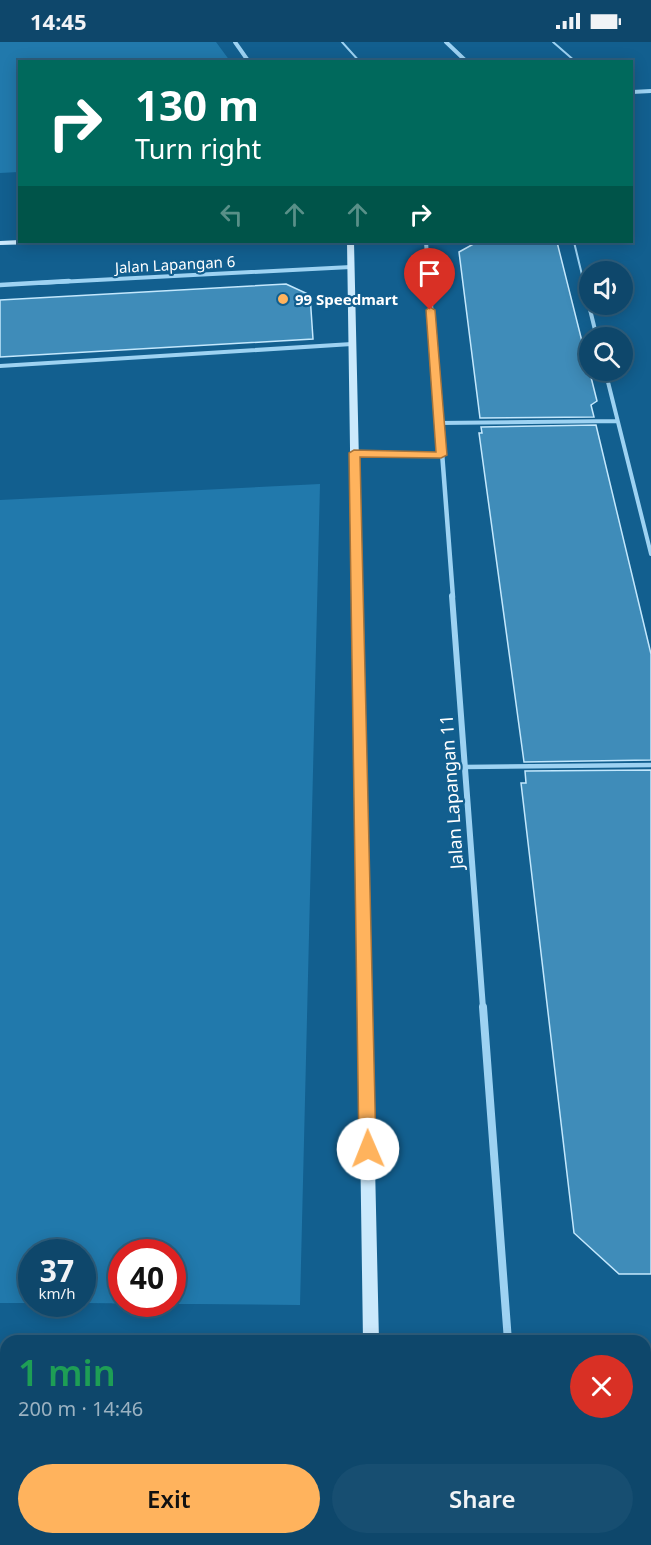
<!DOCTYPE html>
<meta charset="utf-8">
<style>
:root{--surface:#0e476b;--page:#174e71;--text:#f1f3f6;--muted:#9bb2c1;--line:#2e5f7e;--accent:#ffb35d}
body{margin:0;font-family:"Noto Sans",sans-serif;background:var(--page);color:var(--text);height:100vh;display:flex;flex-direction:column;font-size:22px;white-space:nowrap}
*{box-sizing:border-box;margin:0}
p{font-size:20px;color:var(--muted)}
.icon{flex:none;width:33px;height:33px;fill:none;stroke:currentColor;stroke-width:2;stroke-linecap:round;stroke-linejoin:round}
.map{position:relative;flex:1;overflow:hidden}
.details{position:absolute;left:0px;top:1293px;width:651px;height:210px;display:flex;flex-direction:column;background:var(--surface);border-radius:18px 18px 0 0;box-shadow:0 3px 15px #0003,0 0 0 2px var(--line)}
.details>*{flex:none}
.guide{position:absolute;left:18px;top:18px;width:615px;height:183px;border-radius:0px;box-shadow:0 3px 15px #0003,0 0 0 2px var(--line);background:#00695c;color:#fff;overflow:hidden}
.buttons{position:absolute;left:579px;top:219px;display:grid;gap:12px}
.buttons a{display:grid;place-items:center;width:54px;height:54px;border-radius:50%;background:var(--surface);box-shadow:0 3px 15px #0003,0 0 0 2px var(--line);font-size:30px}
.speed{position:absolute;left:18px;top:1197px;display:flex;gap:12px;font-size:30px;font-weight:700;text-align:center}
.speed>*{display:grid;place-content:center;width:78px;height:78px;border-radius:50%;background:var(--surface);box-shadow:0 3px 15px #0003,0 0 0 2px var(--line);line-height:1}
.speed small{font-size:15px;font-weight:400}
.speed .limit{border:9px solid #d22;background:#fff;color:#111}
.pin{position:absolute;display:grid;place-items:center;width:51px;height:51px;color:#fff;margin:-62px -26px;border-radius:50% 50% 50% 0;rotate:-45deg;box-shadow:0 0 6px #0007}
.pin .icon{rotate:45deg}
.me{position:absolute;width:66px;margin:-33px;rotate:359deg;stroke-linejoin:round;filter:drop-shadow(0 0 4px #0008)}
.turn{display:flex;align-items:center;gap:21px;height:126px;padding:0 18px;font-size:27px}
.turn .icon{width:78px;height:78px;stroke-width:2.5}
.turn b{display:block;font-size:42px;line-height:51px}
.lanes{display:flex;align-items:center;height:57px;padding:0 18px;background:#0003;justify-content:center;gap:30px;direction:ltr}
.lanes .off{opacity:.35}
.round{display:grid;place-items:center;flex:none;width:63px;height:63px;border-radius:32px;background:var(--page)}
.overview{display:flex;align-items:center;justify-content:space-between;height:102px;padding:0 18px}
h1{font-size:36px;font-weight:600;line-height:45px;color:#1e9e55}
.button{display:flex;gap:12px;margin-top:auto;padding:12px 18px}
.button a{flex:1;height:69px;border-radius:36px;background:var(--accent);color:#111;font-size:24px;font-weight:600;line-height:69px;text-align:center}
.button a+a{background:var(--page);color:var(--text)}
.status{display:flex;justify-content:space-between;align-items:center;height:42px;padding:0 30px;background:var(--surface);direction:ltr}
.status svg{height:16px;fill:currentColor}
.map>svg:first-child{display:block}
.green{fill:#2179ac;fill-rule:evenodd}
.building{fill:#3f8cb9;stroke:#c4e8fd;stroke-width:1.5}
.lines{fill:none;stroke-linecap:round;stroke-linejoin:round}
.lane-far3{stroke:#9dd2f2;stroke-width:2}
.lane-far2{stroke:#9dd2f2;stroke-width:4}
.lane-far1{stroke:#9dd2f2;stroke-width:4.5}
.lane{stroke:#9dd2f2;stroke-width:6}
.street-far3{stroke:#9dd2f2;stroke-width:4}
.street-far2{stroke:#9dd2f2;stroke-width:4.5}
.street-far1{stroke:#9dd2f2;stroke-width:6}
.street{stroke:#9dd2f2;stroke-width:8}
.secondary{fill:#cbe9fc;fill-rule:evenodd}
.route{fill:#ffb35d;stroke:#a6743c;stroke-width:1.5}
.poi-dot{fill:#ffb35d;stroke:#125f8f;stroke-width:2}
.labels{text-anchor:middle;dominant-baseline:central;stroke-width:4.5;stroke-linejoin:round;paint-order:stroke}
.far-street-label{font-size:15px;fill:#fff;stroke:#125f8f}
.far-poi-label{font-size:15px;font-weight:bold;fill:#fff;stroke:#125f8f;text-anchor:start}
.street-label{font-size:18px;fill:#fff;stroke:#125f8f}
</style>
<div class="status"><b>14:45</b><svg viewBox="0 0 49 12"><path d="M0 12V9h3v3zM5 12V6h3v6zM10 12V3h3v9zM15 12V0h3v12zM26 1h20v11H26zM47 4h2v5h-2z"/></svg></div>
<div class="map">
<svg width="651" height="1503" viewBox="0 0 651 1503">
<rect width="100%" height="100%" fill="#125f8f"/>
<!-- green -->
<path class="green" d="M0 0H216L230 19 20 20 19 130 0 131Z
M320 442 300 1263 83 1261 82 1210H32L31 1261H0V458ZM122 1210H172V1262H122Z"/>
<!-- building -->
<path class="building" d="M477 200H557L597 359 591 363 594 375 480 376 459 210Z
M286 242 310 253 313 297 0 315V258Z
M596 383 651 612V718L524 720 479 391H482L481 385Z
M651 728V1232H619L574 1191 521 741H526L525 729Z"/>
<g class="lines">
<!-- lane-far3 -->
<path class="lane-far3" d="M342 0 360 20
M553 0 576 20
M574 200 584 241"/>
<!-- lane-far2 -->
<path class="lane-far2" d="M583 239 597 296
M0 324 352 302
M605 328 651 512
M439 381 617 379"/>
<!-- lane-far1 -->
<path class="lane-far1" d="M464 725 651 723"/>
<!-- lane -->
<path class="lane" d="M375 1497V1503"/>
<!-- street-far3 -->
<path class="street-far3" d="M235 0 249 20
M446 0 467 20
M632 50 651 49
M426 200 429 241
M39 241 351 225"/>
<!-- street-far2 -->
<path class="street-far2" d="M429 239 453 555
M0 243 69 239
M354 411 441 413"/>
<!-- street-far1 -->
<path class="street-far1" d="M452 554 483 966"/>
<!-- street -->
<path class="street" d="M483 965 508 1299
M0 1312H6
M47 1497V1503"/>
<!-- secondary -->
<path class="secondary" d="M20 198V200H42L38 202 0 203V199Z
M347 200H354L379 1299H363Z
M645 1305H651V1321H645Z"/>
</g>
<!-- route -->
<path class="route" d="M430 265 435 268 447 413 441 416 360 415 376 1107 374 1113 368 1115 362 1113 359 1107 349 411 354 408 436 410 426 268Z"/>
<!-- markers -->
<circle class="poi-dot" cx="283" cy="257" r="6"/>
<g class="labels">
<!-- far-street labels -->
<g class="far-street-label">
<text transform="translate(175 222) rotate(-3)">Jalan Lapangan 6</text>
</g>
<!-- far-poi labels -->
<g class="far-poi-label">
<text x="295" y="257">99 Speedmart</text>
</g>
<!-- street labels -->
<g class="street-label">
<text transform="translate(451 750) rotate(-94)">Jalan Lapangan 11</text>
</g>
</g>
</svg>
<div class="buttons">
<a><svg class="icon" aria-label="sound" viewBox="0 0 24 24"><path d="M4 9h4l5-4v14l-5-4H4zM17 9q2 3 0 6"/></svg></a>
<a><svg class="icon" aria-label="search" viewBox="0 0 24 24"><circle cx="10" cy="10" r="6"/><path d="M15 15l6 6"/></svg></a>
</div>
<div class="speed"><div>37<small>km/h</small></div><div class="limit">40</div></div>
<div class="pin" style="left:430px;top:268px;background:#d93025"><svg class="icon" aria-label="arrive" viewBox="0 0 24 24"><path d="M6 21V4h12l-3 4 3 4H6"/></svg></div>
<svg class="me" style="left:368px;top:1107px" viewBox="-20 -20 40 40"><circle r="19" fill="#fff"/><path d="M0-13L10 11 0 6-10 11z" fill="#ffb35d"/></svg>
<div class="guide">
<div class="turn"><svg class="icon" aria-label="right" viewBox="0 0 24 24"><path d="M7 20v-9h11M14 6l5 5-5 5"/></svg><div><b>130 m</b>Turn right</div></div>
<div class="lanes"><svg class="icon off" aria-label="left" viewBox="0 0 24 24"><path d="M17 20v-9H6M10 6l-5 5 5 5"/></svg><svg class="icon off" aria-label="ahead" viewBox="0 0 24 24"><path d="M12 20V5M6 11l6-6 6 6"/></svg><svg class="icon off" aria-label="ahead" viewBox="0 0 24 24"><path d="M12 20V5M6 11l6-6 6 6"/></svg><svg class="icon" aria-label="right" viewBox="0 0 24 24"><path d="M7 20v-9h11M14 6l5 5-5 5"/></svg></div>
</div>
<section class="details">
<div class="overview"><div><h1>1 min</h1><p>200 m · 14:46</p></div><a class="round" style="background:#d93025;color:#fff"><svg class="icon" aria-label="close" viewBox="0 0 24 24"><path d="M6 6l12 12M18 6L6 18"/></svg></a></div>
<div class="button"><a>Exit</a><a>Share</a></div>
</section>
</div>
